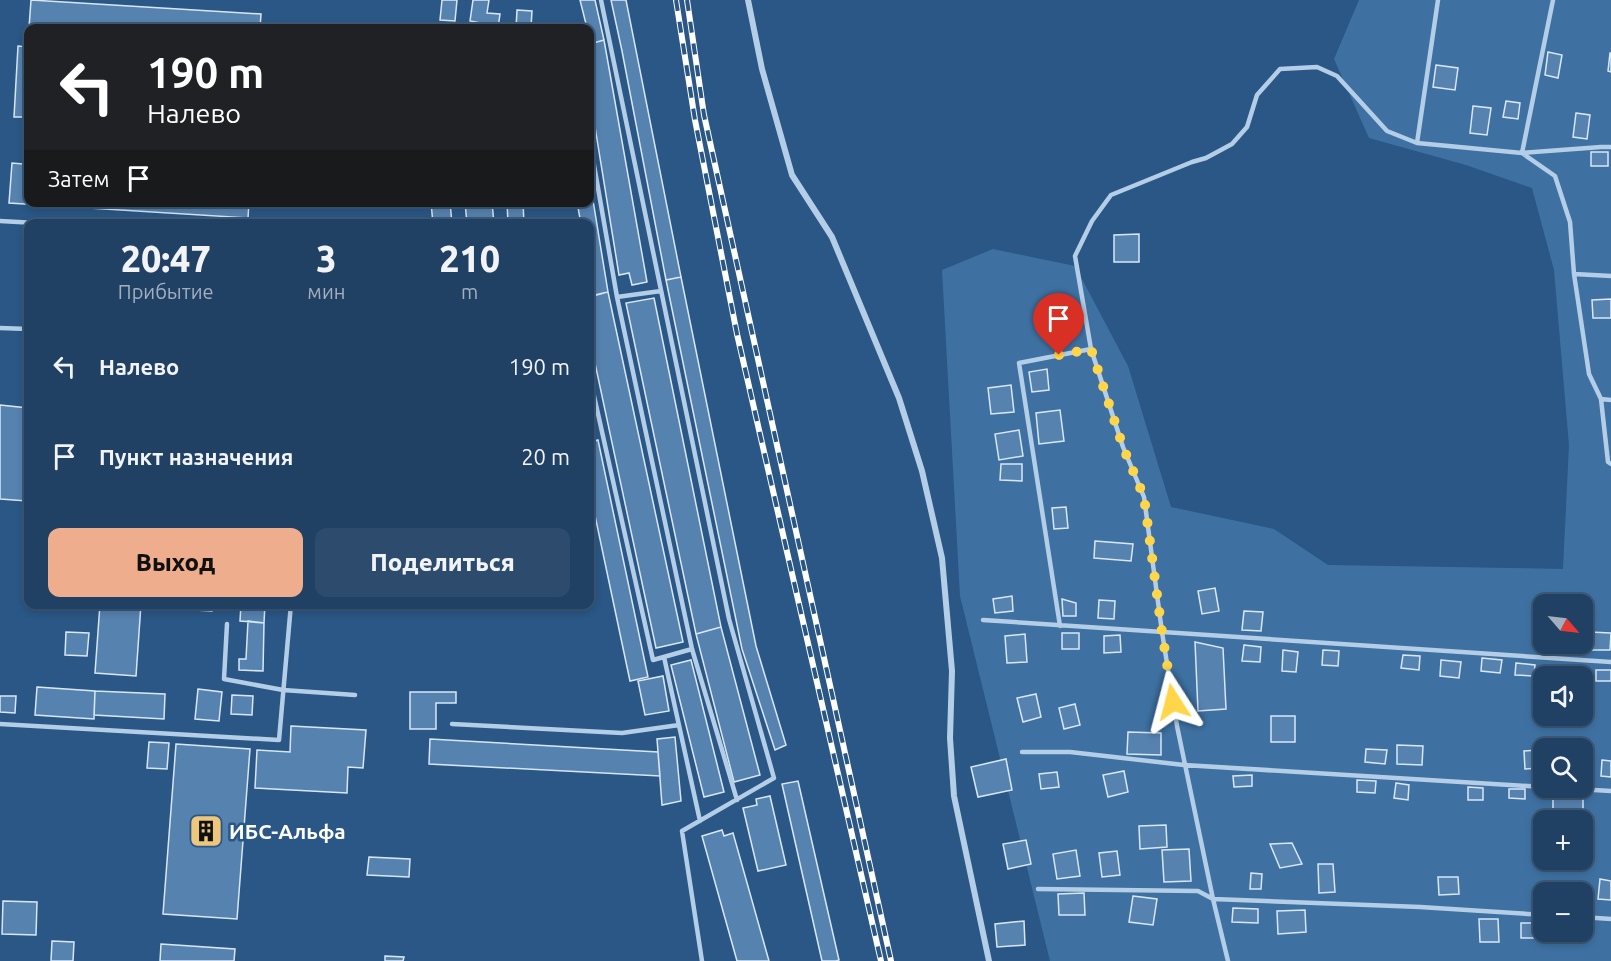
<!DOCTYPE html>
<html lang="ru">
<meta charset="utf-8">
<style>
:root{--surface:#204164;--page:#2d4c6d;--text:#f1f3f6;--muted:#a2afbf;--line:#3d5a78;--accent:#eead8d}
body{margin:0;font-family:Ubuntu,sans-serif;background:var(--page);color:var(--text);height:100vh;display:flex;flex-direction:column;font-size:22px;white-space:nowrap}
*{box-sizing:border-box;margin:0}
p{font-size:20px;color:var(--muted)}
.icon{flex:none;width:33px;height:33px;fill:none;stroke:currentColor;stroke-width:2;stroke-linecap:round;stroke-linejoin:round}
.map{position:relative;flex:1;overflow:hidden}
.side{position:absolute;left:24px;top:219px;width:570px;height:390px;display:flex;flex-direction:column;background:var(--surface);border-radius:12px;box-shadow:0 3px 9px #0003,0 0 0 2px var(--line)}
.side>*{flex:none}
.top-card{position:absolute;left:24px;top:24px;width:570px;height:183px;border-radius:12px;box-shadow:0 3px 9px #0003,0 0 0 2px var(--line);background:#202124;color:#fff;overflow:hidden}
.needle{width:39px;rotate:118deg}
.fabs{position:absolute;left:1533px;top:594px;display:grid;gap:12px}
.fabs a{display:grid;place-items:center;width:60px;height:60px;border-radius:12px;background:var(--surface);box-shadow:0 3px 9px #0003,0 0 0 2px var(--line);font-size:30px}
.pin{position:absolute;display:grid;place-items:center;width:51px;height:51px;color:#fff;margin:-62px -26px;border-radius:50% 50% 50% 0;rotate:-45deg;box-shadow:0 0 6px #0007}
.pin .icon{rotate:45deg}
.me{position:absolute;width:66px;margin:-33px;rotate:351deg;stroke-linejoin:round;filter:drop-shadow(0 0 4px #0008)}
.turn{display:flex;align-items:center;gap:21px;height:126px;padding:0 24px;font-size:27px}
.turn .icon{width:78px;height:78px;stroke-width:2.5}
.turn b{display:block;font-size:42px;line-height:51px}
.then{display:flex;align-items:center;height:57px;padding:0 24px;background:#0003;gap:12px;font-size:22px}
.eta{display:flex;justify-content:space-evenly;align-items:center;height:102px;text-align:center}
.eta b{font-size:36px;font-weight:800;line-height:42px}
.cta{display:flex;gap:12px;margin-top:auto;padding:12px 24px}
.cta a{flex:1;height:69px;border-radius:12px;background:var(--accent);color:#111;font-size:24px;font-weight:800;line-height:69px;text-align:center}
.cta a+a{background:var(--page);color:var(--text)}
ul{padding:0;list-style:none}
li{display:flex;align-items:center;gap:18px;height:90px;padding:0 24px}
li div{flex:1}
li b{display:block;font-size:22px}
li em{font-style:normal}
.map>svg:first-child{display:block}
.green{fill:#3e71a2;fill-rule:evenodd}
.building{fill:#5682af;stroke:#d8e7f6;stroke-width:1.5}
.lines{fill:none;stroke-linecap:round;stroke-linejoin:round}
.service{stroke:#b5cee7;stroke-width:4.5}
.minor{stroke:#b5cee7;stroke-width:6}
.rail-casing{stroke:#fff;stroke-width:6}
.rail{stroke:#2a5786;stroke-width:4;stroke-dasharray:11;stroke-linecap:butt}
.route{stroke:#ffd54a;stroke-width:10;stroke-dasharray:0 18}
.labels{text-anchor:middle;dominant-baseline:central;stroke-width:5;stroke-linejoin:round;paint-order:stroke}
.poi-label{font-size:21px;font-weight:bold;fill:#fff;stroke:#2a5786;text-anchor:start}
</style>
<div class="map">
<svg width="1611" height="961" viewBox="0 0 1611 961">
<rect width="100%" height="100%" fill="#2a5786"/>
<!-- green -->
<path class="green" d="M1359 0H1611V961H1050L960 596 942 270 993 249 1075 266 1128 366 1171 507 1274 529 1328 565 1563 569 1569 445 1554 270 1532 188 1466 165 1369 138 1334 59ZM1544 604H1582V644H1544ZM1544 676H1582V716H1544ZM1544 748H1582V788H1544ZM1544 820H1582V860H1544ZM1544 892H1582V932H1544Z"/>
<!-- building -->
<path class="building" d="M31 0 261 14 260 28H29Z
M442 0H457L455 21 440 20Z
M473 0H489L487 13 500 14 498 28H480L481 23 470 21Z
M580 0H595L604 40 590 44V28H587Z
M611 0H626L681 277 666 280 622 51Z
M517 10 532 11 531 28H516Z
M28 35V202H249L248 218 9 203 12 163 23 164 26 117H14L18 46 28 47Z
M604 40 647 282 632 285 629 273 619 275 590 96V58L592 57 590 44Z
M1548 52 1562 55 1558 78 1545 75Z
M1610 53H1611V72L1608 71Z
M1436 65 1458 68 1455 90 1433 87Z
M1506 101 1520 103 1518 119 1503 117Z
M1473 106 1491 108 1487 135 1470 133Z
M1576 113 1590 115 1587 139 1573 137Z
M1591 152H1608V166H1591Z
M590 182 608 292 593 296 590 276V224H581L577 202H590Z
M431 202H450L452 224H433Z
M465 202H492L494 224H467Z
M507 202H523L524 224H508Z
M1139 234V262H1114V235Z
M681 277 756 646 786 745 775 750 742 649 666 280Z
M608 292 683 642 656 648 590 340V296Z
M654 298 721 627 696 634 626 303Z
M1611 299V318H1593L1592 300Z
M1047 369 1049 390 1032 392 1029 372Z
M1011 385 1014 412 991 414 988 388Z
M0 405 28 408 27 501 0 499Z
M1060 410 1064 441 1039 444 1036 413Z
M1019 430 1023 456 999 460 995 434Z
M598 440 648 677 630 681 590 492V442Z
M1001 464H1022V481L1000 480Z
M1066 507 1068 528 1054 529 1052 508Z
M1095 541 1133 544 1131 561 1094 558Z
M1215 588 1219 611 1202 614 1198 591Z
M1012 596 1013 611 995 613 993 599Z
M1062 599 1076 603V616H1063Z
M1099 600 1115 601 1114 619 1098 618Z
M100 604H141L136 676 95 673Z
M196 604H213L212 611 195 610Z
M241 604H265L264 623 240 621Z
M1244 611 1263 612 1261 631 1242 630Z
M248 621 264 623 263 671 239 670V659H246Z
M721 627 760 775 734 782 696 634Z
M66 632 89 633 87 656 65 655Z
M1590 632 1611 633 1610 650H1590Z
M1062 633H1079V649H1062Z
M1025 634 1027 662 1007 663 1005 636Z
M1120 635 1121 652 1104 653V636Z
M1195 642 1223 648 1226 709 1198 711Z
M1244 645 1261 647 1260 662 1242 661Z
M1283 650 1298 652 1296 672 1282 671Z
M1323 650 1339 651 1338 666 1322 665Z
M1403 655 1420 656 1419 670 1401 668Z
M1482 658 1502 660 1500 673 1481 671Z
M691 660 724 792 704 797 671 665Z
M1441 660 1461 662 1459 678 1440 676Z
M1516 663 1535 665 1534 676 1515 675Z
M1553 667 1574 669 1573 676H1552Z
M1596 670H1611V681H1596Z
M663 676 669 711 645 715 638 681Z
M37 687 95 691 94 719 35 715Z
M198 689 222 692 219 721 195 719Z
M95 691 165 694 164 719 94 715Z
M410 692H456V703H436V729H410Z
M1036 694 1041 717 1023 722 1017 698Z
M232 695 253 696 252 715 231 714Z
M0 696H16L15 713 0 712Z
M1075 704 1080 725 1064 729 1059 708Z
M1271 716H1295V742H1271Z
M291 726 366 730 363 768 348 767 347 793 255 788 257 750 290 752Z
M1128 732 1161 733V755L1127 754Z
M675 737 681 801 662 805 657 739Z
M430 739 658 752 660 776 429 764Z
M149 742 169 743 167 769 147 768Z
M176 744 250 749 237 919 163 914Z
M1397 745 1423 746 1422 765 1397 764Z
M1366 749 1387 750 1385 764 1365 762Z
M1538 750 1539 768 1525 769 1524 751Z
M1006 759 1012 790 978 797 971 767Z
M1602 760 1611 761V777L1601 776Z
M1124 771 1128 792 1108 797 1103 775Z
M1057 772 1059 787 1041 789 1039 774Z
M1252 775V786L1234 787 1233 776Z
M1357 780 1376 781 1375 793 1357 792Z
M798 781 839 960 836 961H822L782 784Z
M1396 783 1409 785 1408 800 1394 798Z
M1468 787 1483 788V800H1468Z
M1509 789H1525V799L1509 798Z
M1553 795 1583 796V820L1553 819Z
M770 796 786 865 758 871 743 808 757 805 756 799Z
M1166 825 1167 847 1140 849 1139 826Z
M722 830 724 836 733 833 769 961H737L702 836Z
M1026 840 1031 864 1008 869 1003 844Z
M1292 843 1302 864 1280 868 1270 844Z
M1189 849 1191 881 1164 882 1162 850Z
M1076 850 1080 876 1057 879 1053 854Z
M1117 851 1120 875 1102 877 1099 853Z
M369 857 410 859 409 877 367 875Z
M1318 864H1333L1335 892 1319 893Z
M1251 873 1262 874 1261 889H1250Z
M1438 877H1458L1459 894 1439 895Z
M1600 879 1611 881V900L1598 899Z
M1084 893 1085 915H1059L1058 894Z
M1133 896 1157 899 1153 925 1129 922Z
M3 901 37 902 36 935 2 934Z
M1233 908 1258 909V923L1232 922Z
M1305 910 1306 932 1278 934 1277 911Z
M1479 919H1498L1499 942H1480Z
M1024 921 1025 945 997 947 995 924Z
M1521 923H1538V938H1521Z
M52 941 74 942 73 961H51Z
M161 944 235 949 234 961H160Z
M385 956 404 957 403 961H385Z"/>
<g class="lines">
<!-- service -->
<path class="service" d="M601 0 729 619 774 778 682 831 702 961
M1553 0 1522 153 1601 147H1611
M590 142 617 297
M1417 143 1438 0
M0 221 54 224
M1574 274 1611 276
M661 291 617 297 692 649 737 800
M0 328 28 329
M590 378 653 660 692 649
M1601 399 1611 400
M983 620 1611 662
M227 624 224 679 283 690 355 695
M1060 626 1019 363 1091 349
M664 657 700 821
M0 724 279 740 291 604
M452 724 622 733 679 725
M1022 752H1070L1184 765 1544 787
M1560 788 1611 791
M1038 889 1198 891 1213 899 1420 907 1544 915
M1582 917 1611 919
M1228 961 1213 899 1177 726 1162 632 1144 497 1123 447 1091 349 1075 256 1092 221 1111 195 1192 162 1206 158 1232 144 1247 127 1257 95 1280 69 1317 67 1337 76 1387 131 1417 143 1522 153 1555 176 1570 222 1574 274 1589 374 1601 399 1608 462 1611 464"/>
<!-- minor -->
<path class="minor" d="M748 0 762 69 792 175 832 237 899 398 922 471 942 558 952 671 950 738 954 796 989 961"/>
<defs>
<path id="rail" d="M676 0 695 120 737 334 881 961
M687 0 704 115 891 961"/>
</defs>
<!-- rail casing -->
<use href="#rail" class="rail-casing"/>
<!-- rail -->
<use href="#rail" class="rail"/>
</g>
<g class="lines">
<!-- route -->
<path class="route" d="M1059 355 1091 349 1123 447 1144 497 1162 632 1173 702"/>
</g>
<!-- icons -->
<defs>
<symbol id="building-square" viewBox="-11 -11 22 22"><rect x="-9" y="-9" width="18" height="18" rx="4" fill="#eec77c" stroke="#2a5786"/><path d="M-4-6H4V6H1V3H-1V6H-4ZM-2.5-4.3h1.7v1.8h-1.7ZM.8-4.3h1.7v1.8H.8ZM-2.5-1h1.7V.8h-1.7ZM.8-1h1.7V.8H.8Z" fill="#111"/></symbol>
</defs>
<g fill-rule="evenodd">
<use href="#building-square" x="187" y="812" width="38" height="38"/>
</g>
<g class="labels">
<!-- poi labels -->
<g class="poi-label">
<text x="229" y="831">ИБС-Альфа</text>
</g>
</g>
</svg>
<div class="fabs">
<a><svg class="needle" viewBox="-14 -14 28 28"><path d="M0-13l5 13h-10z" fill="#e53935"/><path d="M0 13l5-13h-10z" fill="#a2afbf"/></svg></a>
<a><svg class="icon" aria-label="sound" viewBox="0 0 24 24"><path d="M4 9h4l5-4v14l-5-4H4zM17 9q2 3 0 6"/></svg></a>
<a><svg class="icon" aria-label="search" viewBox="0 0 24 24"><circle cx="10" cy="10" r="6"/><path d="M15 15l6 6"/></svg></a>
<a>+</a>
<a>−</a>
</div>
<div class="pin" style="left:1059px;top:355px;background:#d93025"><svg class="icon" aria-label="arrive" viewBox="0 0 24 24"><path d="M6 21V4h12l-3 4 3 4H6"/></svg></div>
<svg class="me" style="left:1173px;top:702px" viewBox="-20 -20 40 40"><path d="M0-17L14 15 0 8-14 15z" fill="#ffd54a" stroke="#fff" stroke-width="4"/></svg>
<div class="top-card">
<div class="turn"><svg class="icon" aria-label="left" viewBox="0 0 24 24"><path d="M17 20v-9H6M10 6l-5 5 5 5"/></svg><div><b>190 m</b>Налево</div></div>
<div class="then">Затем<svg class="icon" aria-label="arrive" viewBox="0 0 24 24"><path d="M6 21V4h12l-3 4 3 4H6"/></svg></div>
</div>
<section class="side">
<div class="eta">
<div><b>20:47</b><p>Прибытие</p></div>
<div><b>3</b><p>мин</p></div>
<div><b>210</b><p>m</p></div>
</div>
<ul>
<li><svg class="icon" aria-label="left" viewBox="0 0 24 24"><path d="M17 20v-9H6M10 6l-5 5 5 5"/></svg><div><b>Налево</b></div><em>190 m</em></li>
<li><svg class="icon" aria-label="arrive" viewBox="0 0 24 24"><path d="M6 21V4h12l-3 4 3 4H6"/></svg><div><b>Пункт назначения</b></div><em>20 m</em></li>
</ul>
<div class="cta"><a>Выход</a><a>Поделиться</a></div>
</section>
</div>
